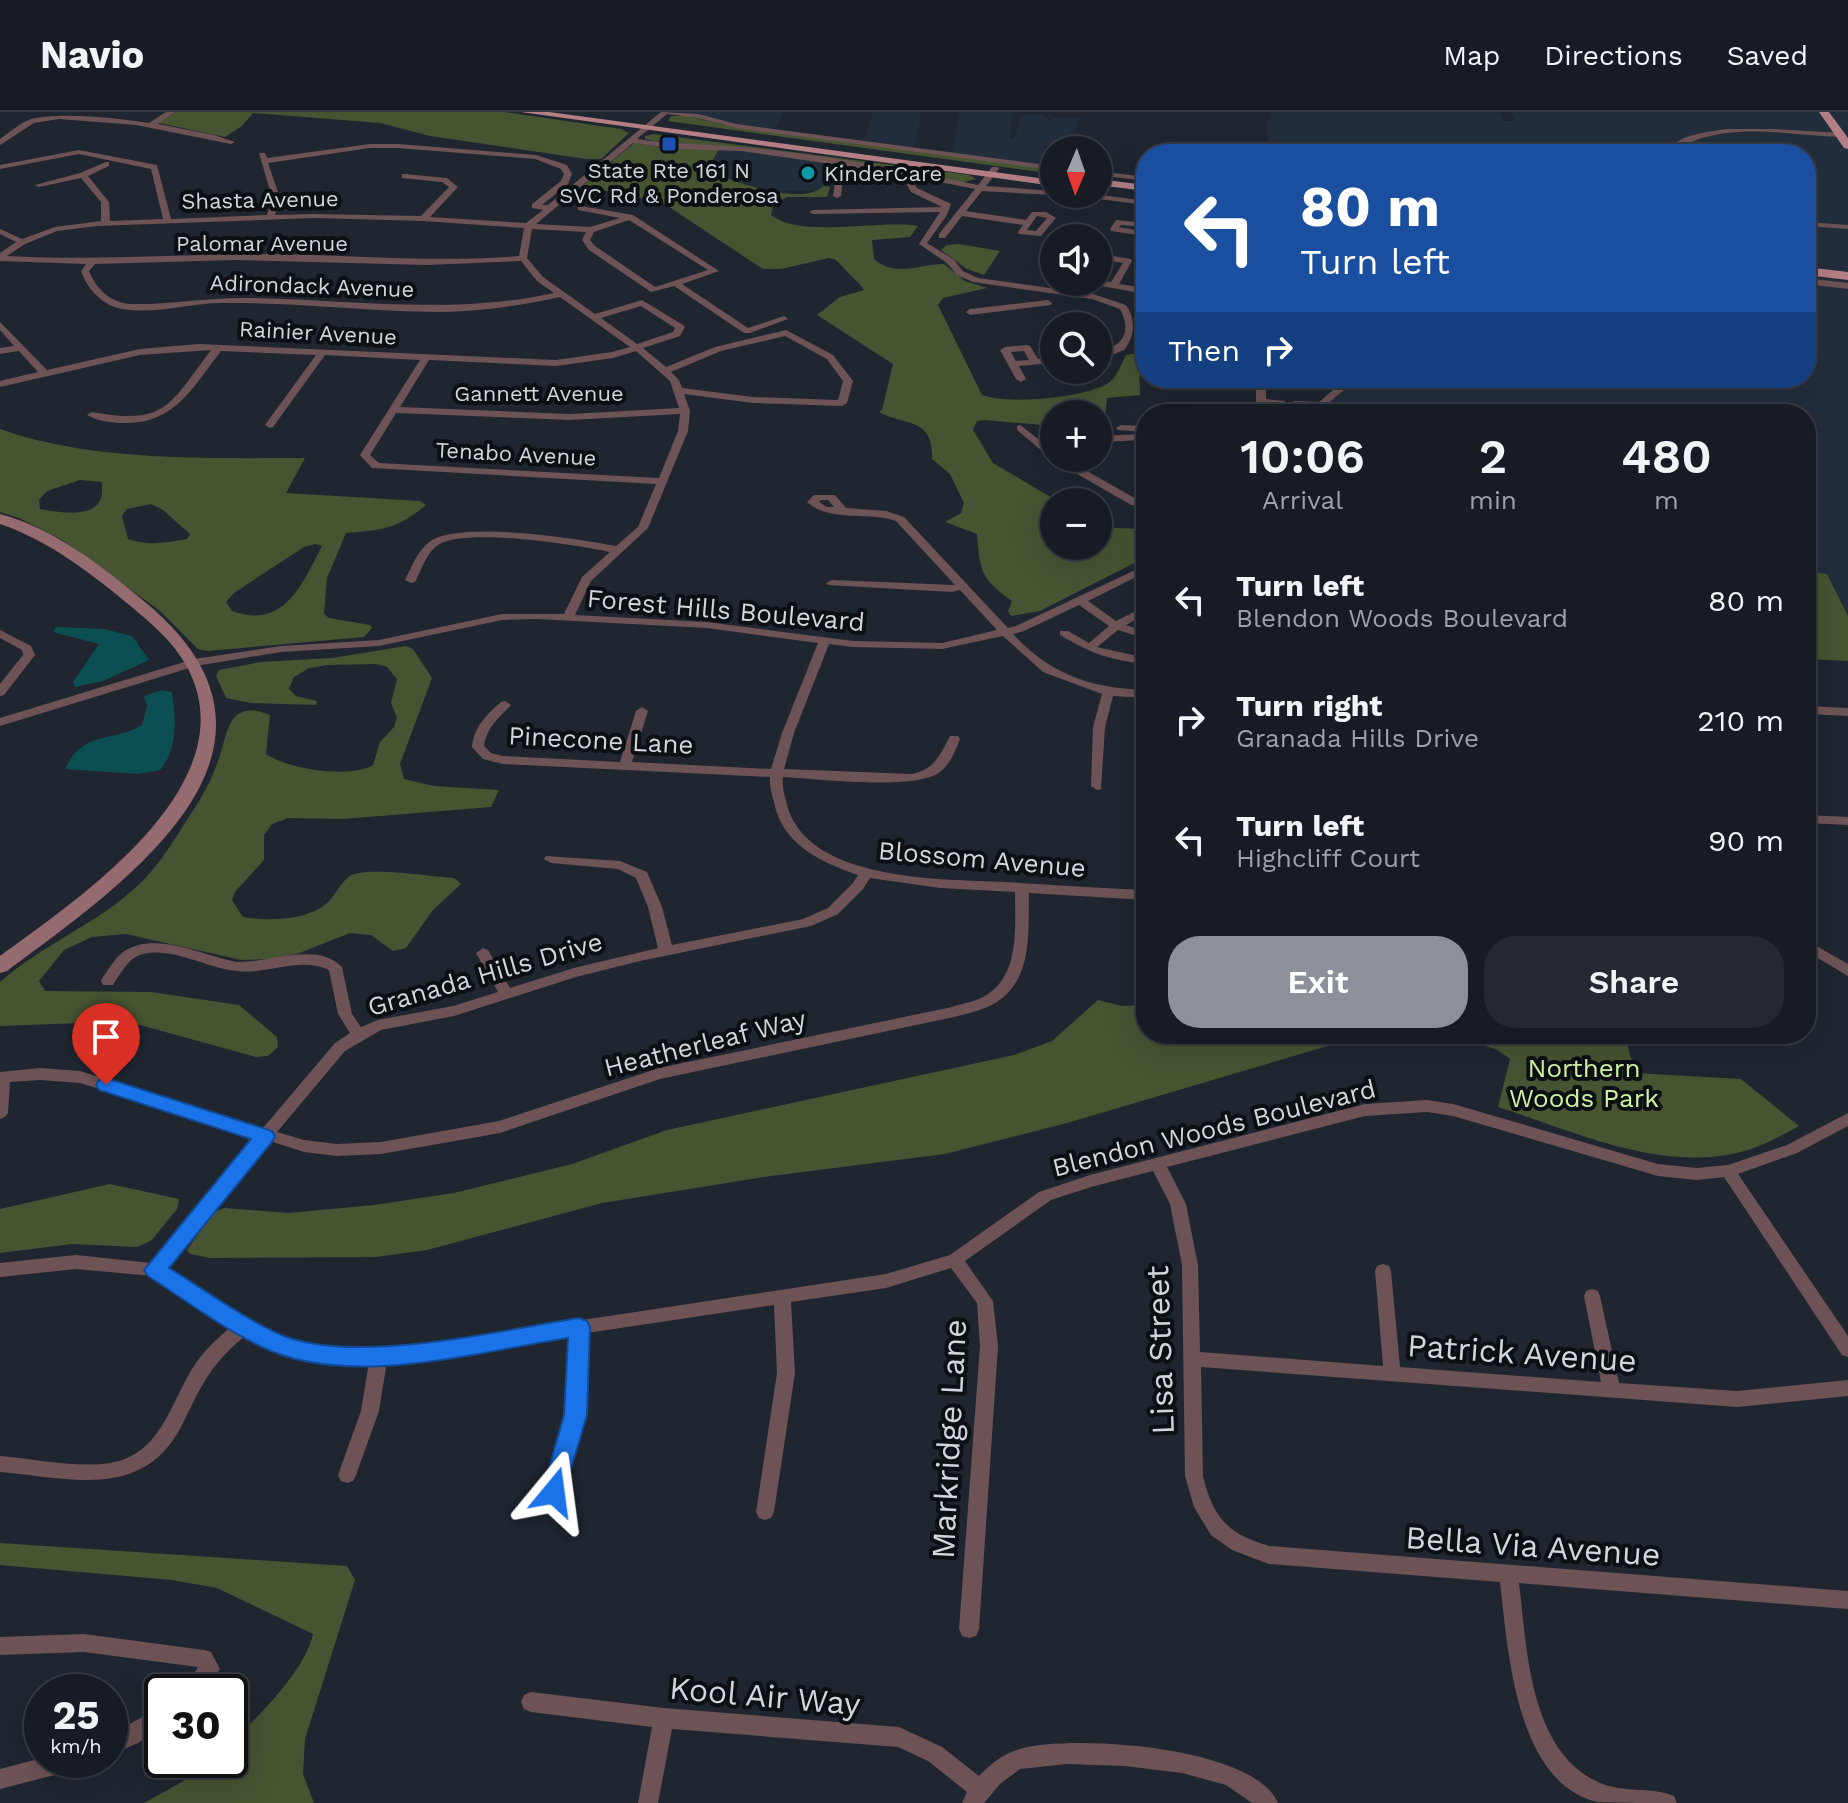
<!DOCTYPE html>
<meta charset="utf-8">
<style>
:root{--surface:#171c24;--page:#242931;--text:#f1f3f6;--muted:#9ea1a6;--line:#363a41;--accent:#8c9099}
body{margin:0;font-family:"Work Sans",sans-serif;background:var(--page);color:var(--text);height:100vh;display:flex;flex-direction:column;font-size:30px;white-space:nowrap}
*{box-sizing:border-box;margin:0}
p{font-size:26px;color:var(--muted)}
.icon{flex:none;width:44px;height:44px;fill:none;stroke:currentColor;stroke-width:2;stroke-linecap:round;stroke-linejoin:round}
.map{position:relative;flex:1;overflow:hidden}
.side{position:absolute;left:1136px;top:292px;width:680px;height:640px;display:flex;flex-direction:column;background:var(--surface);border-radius:32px;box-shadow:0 8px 32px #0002,0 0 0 2px var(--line)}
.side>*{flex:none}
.banner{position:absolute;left:1136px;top:32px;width:680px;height:244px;border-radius:32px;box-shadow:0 8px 32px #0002,0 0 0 2px var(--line);background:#1a4fa0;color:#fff;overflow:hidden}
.needle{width:52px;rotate:182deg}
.tools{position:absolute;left:1040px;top:24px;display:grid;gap:16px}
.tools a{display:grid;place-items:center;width:72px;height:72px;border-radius:50%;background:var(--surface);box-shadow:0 8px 32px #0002,0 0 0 2px var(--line);font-size:40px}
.speed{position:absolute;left:24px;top:1562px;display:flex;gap:16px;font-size:40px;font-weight:700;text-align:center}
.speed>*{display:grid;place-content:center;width:104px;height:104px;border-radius:50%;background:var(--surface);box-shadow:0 8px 32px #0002,0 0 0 2px var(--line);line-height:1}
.speed small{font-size:20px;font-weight:400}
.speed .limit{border:4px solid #111;border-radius:12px;background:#fff;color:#111}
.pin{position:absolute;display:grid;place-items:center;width:68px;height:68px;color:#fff;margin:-82px -34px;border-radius:50% 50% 50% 0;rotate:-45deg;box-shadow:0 0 8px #0007}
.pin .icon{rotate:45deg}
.me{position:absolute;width:88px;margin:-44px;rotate:16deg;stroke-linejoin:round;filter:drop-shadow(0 0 6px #0008)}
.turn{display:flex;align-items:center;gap:28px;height:168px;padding:0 32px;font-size:36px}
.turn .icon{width:104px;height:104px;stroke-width:2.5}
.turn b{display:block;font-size:56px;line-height:68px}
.then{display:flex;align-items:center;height:76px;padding:0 32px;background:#0003;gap:16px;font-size:30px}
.eta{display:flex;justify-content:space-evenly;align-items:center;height:136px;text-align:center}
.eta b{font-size:48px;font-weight:600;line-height:56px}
.primary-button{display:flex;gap:16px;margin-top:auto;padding:16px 32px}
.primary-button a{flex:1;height:92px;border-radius:32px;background:var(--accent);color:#fff;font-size:32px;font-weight:600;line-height:92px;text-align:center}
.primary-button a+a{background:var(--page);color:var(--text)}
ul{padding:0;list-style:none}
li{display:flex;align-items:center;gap:24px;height:120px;padding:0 32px}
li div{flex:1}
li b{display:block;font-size:30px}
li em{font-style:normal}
header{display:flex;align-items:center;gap:48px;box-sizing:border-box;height:112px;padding:0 40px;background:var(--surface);border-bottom:2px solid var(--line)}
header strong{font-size:38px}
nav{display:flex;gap:44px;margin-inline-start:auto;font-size:28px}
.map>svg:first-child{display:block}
.built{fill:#232e3d}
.green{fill:#465432;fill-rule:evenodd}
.water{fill:#0c4f52}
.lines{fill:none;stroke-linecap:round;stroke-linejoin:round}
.street{fill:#6d5355;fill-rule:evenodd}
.secondary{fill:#956b6f;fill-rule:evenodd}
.primary{fill:#b37e84;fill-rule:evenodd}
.route{fill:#1a73e8;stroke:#114b97;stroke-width:2}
.transit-dot{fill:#1a4fb4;stroke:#0c0f13;stroke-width:3}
.culture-dot{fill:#0f9aa8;stroke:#0c0f13;stroke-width:3}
.labels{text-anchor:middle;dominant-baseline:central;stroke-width:8;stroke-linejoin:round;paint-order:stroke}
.far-poi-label{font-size:22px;fill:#d1d6dd;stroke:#0c0f13}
.far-street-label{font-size:22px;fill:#d1d6dd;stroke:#0c0f13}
.street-label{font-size:26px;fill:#d1d6dd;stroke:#0c0f13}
.park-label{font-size:26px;fill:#d1f2a3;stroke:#0c0f13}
.near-street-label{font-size:32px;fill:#d1d6dd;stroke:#0c0f13}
</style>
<header>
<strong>Navio</strong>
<nav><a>Map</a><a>Directions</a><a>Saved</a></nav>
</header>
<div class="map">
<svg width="1848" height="1691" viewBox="0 0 1848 1691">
<rect width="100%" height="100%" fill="#1f2630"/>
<!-- built -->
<path class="built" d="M658 0H783L778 12 769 20Z
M873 0H919L921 6 915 32 909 38 858 32 866 24Z
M960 0H1013L1010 26 1015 25 1021 3H1042L1051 10 1053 6 1079 5 1072 38H1054V57L951 44Z
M1271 0H1499L1504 9H1515L1512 0H1848V504L1827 462 1806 459V302H1318L1324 289 1352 266H1806V42H1269L1266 10 1272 6Z
M722 34 845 50 820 78 771 80 706 59Z"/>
<!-- green -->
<path class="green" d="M175 0H504L621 17 629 21 601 47H586L430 24 380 11 253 1 242 14 225 25 159 11Z
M671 4H688L733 15 1054 57V62L668 9Z
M653 22 970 63 976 67 960 71 732 35 683 34 645 27V24Z
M634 31 674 37 720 36 706 59C734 68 799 96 824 74L830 75 827 85H787L773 93 771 103C801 127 880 107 918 114L910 125 872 128 874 147C896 166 919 152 944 152L965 169 987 176 943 186 938 193 982 283C1008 293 1087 286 1110 270 1117 264 1122 251 1126 243L1139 241 1140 283 1107 286 1104 316 1098 318V302H1054V314L984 308 977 309 973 318 993 351 1059 390H1054V434H1098V409L1114 416 1146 417V445L1040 499 1011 504 1008 499 1012 489C980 466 980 459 977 422L945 410 961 401 964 391 950 362 932 347C934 305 905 314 879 300L882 298 893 252 817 203 840 185 864 178 862 175 836 148 829 146 781 157H763L663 91 582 74Z
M959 132 1000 139 984 163 967 157 941 138 947 133Z
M0 317C92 350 208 346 305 346L286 381 420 389 426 393C397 417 383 418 346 421L327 466 324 502 329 506 370 513 372 516 364 525 207 539 198 537 160 499 62 428 19 406 0 400ZM80 368 102 370C102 376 103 385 99 390 90 406 55 400 40 397L39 388 47 379ZM151 392 163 398 190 422 187 427C166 431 148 434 128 427L122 404 127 397ZM315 432 322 434C302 472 285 518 232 499L226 490 234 481 304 435Z
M1806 459 1827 462 1848 504V549L1806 547Z
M406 534 413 537 432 566 400 652 404 667 434 674 499 678 491 695 343 707 288 706 272 712 264 723V748L235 780 232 788 243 805C267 809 305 809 326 792 335 785 340 770 350 764 368 754 431 765 454 766L461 772 433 798 406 836 393 839 371 823 350 821 297 842 269 847 241 848 126 822 92 825 64 838 39 869 45 879 151 880 239 893 277 925 278 935 268 944 256 945 140 913 109 910 0 914V870C45 830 109 807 148 763 164 746 177 723 190 703 202 686 211 669 218 649 228 624 226 585 270 603L266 642C287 657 350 667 373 653L380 630 394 615 397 606 391 591 397 567 387 555 376 552 328 553 309 556 294 565 289 577 296 584 317 589 316 593 251 591 226 586 216 564 219 558 261 550 332 546Z
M1098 888 1122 894 1146 893V922H1368L1067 1011 945 1042 771 1064 602 1091 427 1138 376 1145 210 1146 190 1142 187 1138 213 1101 224 1096 288 1101 374 1093 454 1081 572 1052 667 1018 1014 943 1052 929Z
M1440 922 1625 924 1635 961 1741 967 1799 1014C1779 1025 1759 1036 1737 1041 1657 1059 1573 1019 1498 995L1510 947 1496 937Z
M110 1072 179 1087 177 1097 151 1129 137 1135 72 1132 0 1141V1097Z
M0 1431 347 1454 355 1468 305 1627 303 1662 314 1691H144L196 1662 211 1648H230V1631C257 1607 306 1557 313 1522L217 1476 172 1468 0 1453Z"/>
<!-- water -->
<path class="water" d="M56 515 104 517 132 524 149 548 103 569 75 575 73 570 99 532 53 520Z
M162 578 172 580C176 606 178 637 160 658L138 662 65 657C83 618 111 631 142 613L147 594 144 584Z"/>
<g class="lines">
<!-- street -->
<path class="street" d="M166 0H175L158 12 214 23 235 30 231 32 136 13 59 7 34 11 0 33V27C10 20 20 11 31 7 62 0 117 6 149 11Z
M661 0 698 2 736 12 1054 54V58L736 16 698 6 667 2 637 27C672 32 706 32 741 35 821 42 900 57 978 73L992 55H998L999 57 986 74 1054 79V82H1057L1054 83 982 79 966 99 1026 108 1032 100H1046L1056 106 1041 124 1019 122 1018 120 1023 113 962 104 945 126H939V122L975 77 920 66 915 73 917 76 951 92 947 103 927 131 953 147 963 159 978 166 1093 182 1126 193C1136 207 1135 225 1124 238L1112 243 1110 254 1098 256V250H1103V244L1098 245V239C1123 236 1132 219 1120 197L1092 187 973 170 957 163 947 151 919 132 940 100 813 102 809 100 813 98 942 95 911 80 907 73 913 64 741 39 676 37 633 31 536 112 590 115 620 106 578 98V94H581L633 103 719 159 682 172 748 216 784 204 788 207 750 221H744L674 174 651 180 589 138 582 128 586 120 532 117 527 146 543 165 595 202 642 188 683 213 685 215 680 224 643 236 666 255 715 235 786 218 833 243 853 269 847 291 842 294 753 291 684 282 690 299 688 319 648 416 591 469 575 503 707 510 853 529 942 531 997 518 960 478 952 480 828 473 826 471 832 468 955 473 896 409C868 399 830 411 807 390L814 383H835L846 396 886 399 904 405 1008 516 1016 514 1146 453V460L1088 489 1116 509 1146 494V502L1126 513 1146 520V527L1118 518 1097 535 1146 546V552C1110 548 1092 542 1060 523V519H1068L1089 531 1109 514 1079 493 1024 519 1013 522C1051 563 1091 576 1146 578V586L1113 584 1105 615 1101 677 1097 678 1091 674 1093 615 1102 582 1043 560 1003 524 942 537 853 535 829 532 794 621 784 657 912 662C935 657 940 643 950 624H958L960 627C955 640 949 655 937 662 909 678 818 667 783 665 782 674 784 681 786 689 803 770 941 767 1005 770 1052 773 1099 776 1146 778V788L1029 781C1028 817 1033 863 1001 887 989 897 969 901 954 905L660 967 500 1021 381 1042 337 1044 304 1040 270 1029 166 1156C210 1184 267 1228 318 1236 350 1241 385 1235 417 1233L886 1162 950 1143 1039 1080 1090 1063 1365 992 1427 988 1453 992 1658 1052 1697 1056 1728 1053 1787 1033 1848 1001V1014L1797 1041 1738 1062 1848 1224V1245L1842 1243 1724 1065 1697 1068 1658 1064 1453 1004 1427 1000 1365 1004 1167 1055 1186 1092 1198 1153 1200 1240 1383 1254 1375 1159 1377 1154 1383 1152 1389 1154 1391 1159 1400 1255 1601 1270 1584 1184 1586 1179 1592 1177 1598 1179 1600 1184 1619 1271 1737 1279 1848 1268V1284L1737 1295 1201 1255 1203 1364C1213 1406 1228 1422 1269 1434L1848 1479V1497L1519 1471C1527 1536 1529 1636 1596 1669 1620 1682 1650 1674 1674 1684L1677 1691C1657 1691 1614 1691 1597 1690 1515 1670 1508 1537 1500 1470L1269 1452 1253 1446 1232 1438 1211 1423 1194 1395 1185 1364 1182 1153 1170 1092 1153 1059 1091 1075 1051 1088 965 1149 993 1189 998 1234 979 1517 976 1524 969 1526 962 1524 959 1517 980 1234 977 1191 951 1156 886 1176 791 1190 795 1261 774 1400 771 1406 765 1408 759 1406 756 1400 777 1261 774 1193 587 1221 584 1303 563 1380 560 1386 554 1388 548 1386 545 1380 566 1303 570 1224 417 1247 387 1249 379 1299 356 1363 353 1369 347 1371 341 1369 338 1363 361 1299 369 1250C325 1253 284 1246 246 1223 209 1254 203 1271 182 1313 144 1389 69 1366 0 1360V1344C35 1347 75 1356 110 1351 161 1343 170 1291 194 1254 204 1238 218 1226 232 1214L152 1164 76 1157 0 1165V1151L76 1143 151 1151 256 1025 80 971 40 968 10 970 8 1001 5 1005 0 1007V960L40 956 80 959 263 1016 335 931 350 921 338 902 329 858C299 844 267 863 236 859 206 856 174 835 143 842 129 845 121 861 113 873H103L101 869 103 865C109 857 114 847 123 840 155 818 203 844 237 850 268 851 317 829 342 855L352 902 361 915 378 908 453 894 498 880 476 841 483 836 488 838 510 876 574 856 658 836 648 795 636 766 618 757 551 751 544 747 546 744 620 749 647 760 662 795 672 833 803 807 828 796 853 771 858 763C821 750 782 733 774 690 772 682 769 674 770 665L503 652 483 647 472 635C474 615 486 603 501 590L505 589 511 593C498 607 487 615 484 634L491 641 503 644 620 650 636 599 642 595 648 599 632 650 771 657 782 621 818 531 707 516 537 507 502 508 379 534 281 540 196 554 0 614V606L194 547 281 534 379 528 502 502H564L582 465 610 440C577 433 465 415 438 433 426 441 421 459 415 470L411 471 405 468C411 456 417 440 428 431 456 407 579 427 616 434L638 415 656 372 372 356 360 343 420 248 325 243 273 315 270 316 265 313 316 243 221 239C193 275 175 312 124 311 112 311 97 309 87 303L92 300C166 314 170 292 211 238L140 243 0 275V269L38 260 19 239 0 242V236L14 234 0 218V210L47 258 140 237 198 232 556 248 612 240 630 235 560 185C518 194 477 200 434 200 363 199 292 190 221 191 188 191 151 204 118 196 100 191 87 176 81 159L86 152 0 149V141L16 130 0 122V117L22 127 55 115 101 109V90L81 66 39 75 35 73 80 61 106 50H109V54L88 64 109 90 110 109 163 107 151 57 79 42 0 57V53L79 38 157 53 171 107 267 103 272 86 259 41H265L267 46 370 32H398L536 43 567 53 572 62 568 72 542 93H548ZM370 36H398L535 47 561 57 564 62 561 69 532 92V96L543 98 526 111 430 105 458 75 447 66 405 62H402V66L442 70 449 75 421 104 314 102 275 103 280 86 268 51ZM1037 104 1047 106 1036 119 1027 118ZM314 106 423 109 524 116 519 144C436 151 353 143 269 142 182 142 95 149 7 144L25 132 57 119 97 114ZM629 108 708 158 655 175 595 134 590 128 594 120ZM234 148 427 153 521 149 537 169 554 181C453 203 352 188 250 186 209 185 168 193 128 192 109 189 96 177 89 159L95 152ZM641 194 675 216 673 220 637 232 601 206ZM785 224 827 247 843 269 838 288 753 285 682 276 679 268 671 260 721 239ZM636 239 670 269 679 296 570 302 400 295 429 248 556 254 613 246ZM396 301 570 308 680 302 678 319 659 366 379 351 370 343ZM821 388H828L834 395H827L819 390ZM870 766 940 776 1015 780C1015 813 1020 861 988 882 978 889 964 891 952 895L659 956 499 1009 381 1030 337 1032 304 1028 277 1020 345 939 381 918 454 904 576 865 640 849 811 814 838 802 863 777Z
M1727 17H1776L1840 21 1844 23 1840 25C1787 23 1721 8 1675 39L1674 42H1666C1675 22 1708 20 1727 17Z
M1098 59 1146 65V69L1098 63Z
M836 62H884L888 64 884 66H843L841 84 837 86 833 84Z
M1071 82H1094L1146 89V93L1075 84Z
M1116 108 1146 111V115L1121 113 1119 115 1146 120V124L1111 119 1110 117Z
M1806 110 1848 113V117L1806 114Z
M1107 143 1131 147 1132 149 1119 172 1146 176V182L1090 172 1089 170 1098 168 1111 170 1123 151 1110 149 1101 163 1098 164V154L1104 144Z
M1806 166 1848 171V177L1806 172Z
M1048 188 1052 191 1051 193 970 203 966 200 970 197Z
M1027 233 1030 234 1038 247 1054 245V251L1019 254 1026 267 1021 270 1016 267 1000 238 1005 235ZM1024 239 1029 248 1016 249 1011 240Z
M1256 266H1266V287L1285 289V293L1266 292 1264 296 1258 299 1193 298 1194 302H1184L1183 295 1188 292 1256 293Z
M1347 266H1358L1325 294 1323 302H1313L1315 296 1294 295 1289 292 1294 289 1319 290Z
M1020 313 1054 339V346H1064L1138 388 1146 390V396L1131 393 1053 348 1017 318V314Z
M1121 313 1146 314V320L1118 318 1116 316Z
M1146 322V328L1098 330V324Z
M0 518 31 534 35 543 4 583 0 584V572L23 543 22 538 0 526Z
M1806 594 1848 596V604L1806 602Z
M1806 703 1848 705V713L1806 711Z
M1806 828 1848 852V864L1806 839Z
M84 1522 204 1538 211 1540 220 1557 205 1580H183L198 1555 84 1540 0 1543V1525Z
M531 1580 664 1596 899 1615 942 1635 979 1664C991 1652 1003 1642 1020 1637 1071 1622 1255 1634 1278 1691H1252L1226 1673 1182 1661 1125 1654 1067 1652 1020 1657 1000 1672 984 1691H962L967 1680 928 1649 898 1635 672 1617 658 1691H638L652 1615 531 1600 524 1597 521 1590 524 1583Z
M162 1594V1616L138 1631 110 1643V1623Z
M42 1646V1648H84L81 1655 74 1658 0 1677V1657Z"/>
<!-- secondary -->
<path class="secondary" d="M0 402C55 417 102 454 145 490 322 636 127 770 7 859L0 861V844C78 787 252 671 186 553 173 530 153 513 133 496 92 462 50 429 0 412Z"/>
<!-- primary -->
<path class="primary" d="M521 0H549L1054 68V74Z
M1819 0H1829L1848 26V37L1844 36Z
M1098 67 1146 73V79L1098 73Z
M1806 155 1848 160V168L1806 163Z"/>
</g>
<!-- route -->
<path class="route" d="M106 966 272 1019 275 1024 272 1030 169 1156C204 1177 238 1203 275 1220 348 1256 499 1218 579 1206L587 1209 590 1215 587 1303 562 1387 554 1390 546 1387 542 1380 564 1303 568 1226C477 1240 348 1277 262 1235 222 1216 185 1188 148 1164L144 1158 251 1027 99 978 96 973 99 968Z"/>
<!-- markers -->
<rect class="transit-dot" x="661" y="24" width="16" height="16" rx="4"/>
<circle class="culture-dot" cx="808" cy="61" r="8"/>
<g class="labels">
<!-- far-poi labels -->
<g class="far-poi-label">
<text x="669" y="58">State Rte 161 N<tspan x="669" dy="25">SVC Rd &amp; Ponderosa</tspan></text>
<text x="824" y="61" text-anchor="start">KinderCare</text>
</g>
<!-- far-street labels -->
<g class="far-street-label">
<text transform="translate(260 88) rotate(-1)">Shasta Avenue</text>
<text x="262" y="131">Palomar Avenue</text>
<text transform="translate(312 174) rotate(2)">Adirondack Avenue</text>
<text transform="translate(318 221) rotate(3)">Rainier Avenue</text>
<text x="539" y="281">Gannett Avenue</text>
<text transform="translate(516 342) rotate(3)">Tenabo Avenue</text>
</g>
<!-- street labels -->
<g class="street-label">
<text transform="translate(726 498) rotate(5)">Forest Hills Boulevard</text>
<text transform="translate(601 628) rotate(3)">Pinecone Lane</text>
<text transform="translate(982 747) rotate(5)">Blossom Avenue</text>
<text transform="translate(485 862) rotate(-16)">Granada Hills Drive</text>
<text transform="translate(705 931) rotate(-14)">Heatherleaf Way</text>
<text transform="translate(1214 1016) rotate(-14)">Blendon Woods Boulevard</text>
</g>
<!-- park labels -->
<g class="park-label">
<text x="1584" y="956">Northern<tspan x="1584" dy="30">Woods Park</tspan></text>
</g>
<!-- near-street labels -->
<g class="near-street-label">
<text transform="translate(1160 1238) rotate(-92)">Lisa Street</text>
<text transform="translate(1522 1241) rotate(4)">Patrick Avenue</text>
<text transform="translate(949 1327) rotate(-87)">Markridge Lane</text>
<text transform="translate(1533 1434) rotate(4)">Bella Via Avenue</text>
<text transform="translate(765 1584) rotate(5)">Kool Air Way</text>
</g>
</g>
</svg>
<div class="tools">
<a><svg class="needle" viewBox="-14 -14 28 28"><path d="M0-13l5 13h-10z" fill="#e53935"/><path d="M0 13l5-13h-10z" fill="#9ea1a6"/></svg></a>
<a><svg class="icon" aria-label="sound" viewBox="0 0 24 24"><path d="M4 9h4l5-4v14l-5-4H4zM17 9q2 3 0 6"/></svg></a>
<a><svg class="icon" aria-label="search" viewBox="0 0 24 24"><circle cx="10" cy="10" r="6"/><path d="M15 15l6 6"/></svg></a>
<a>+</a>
<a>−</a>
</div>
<div class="speed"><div>25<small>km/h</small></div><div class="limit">30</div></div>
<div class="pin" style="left:106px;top:973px;background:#d93025"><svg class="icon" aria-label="arrive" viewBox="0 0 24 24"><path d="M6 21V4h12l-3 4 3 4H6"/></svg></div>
<svg class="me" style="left:554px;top:1380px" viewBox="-20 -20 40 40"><path d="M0-17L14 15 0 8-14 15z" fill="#1a73e8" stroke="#fff" stroke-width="4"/></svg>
<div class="banner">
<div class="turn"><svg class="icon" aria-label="left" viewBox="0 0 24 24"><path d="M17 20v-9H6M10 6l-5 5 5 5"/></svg><div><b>80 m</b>Turn left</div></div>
<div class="then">Then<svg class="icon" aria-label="right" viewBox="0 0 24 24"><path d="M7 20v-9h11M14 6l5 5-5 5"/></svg></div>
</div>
<section class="side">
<div class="eta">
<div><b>10:06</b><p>Arrival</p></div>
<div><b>2</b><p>min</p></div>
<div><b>480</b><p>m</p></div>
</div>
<ul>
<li><svg class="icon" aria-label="left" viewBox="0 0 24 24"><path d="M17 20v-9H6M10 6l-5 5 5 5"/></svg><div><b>Turn left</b><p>Blendon Woods Boulevard</p></div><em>80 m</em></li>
<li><svg class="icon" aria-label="right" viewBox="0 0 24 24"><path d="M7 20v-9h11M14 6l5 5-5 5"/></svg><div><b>Turn right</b><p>Granada Hills Drive</p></div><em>210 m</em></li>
<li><svg class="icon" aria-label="left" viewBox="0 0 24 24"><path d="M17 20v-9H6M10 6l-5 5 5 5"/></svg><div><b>Turn left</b><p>Highcliff Court</p></div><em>90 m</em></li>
</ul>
<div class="primary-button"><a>Exit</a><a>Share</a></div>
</section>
</div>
